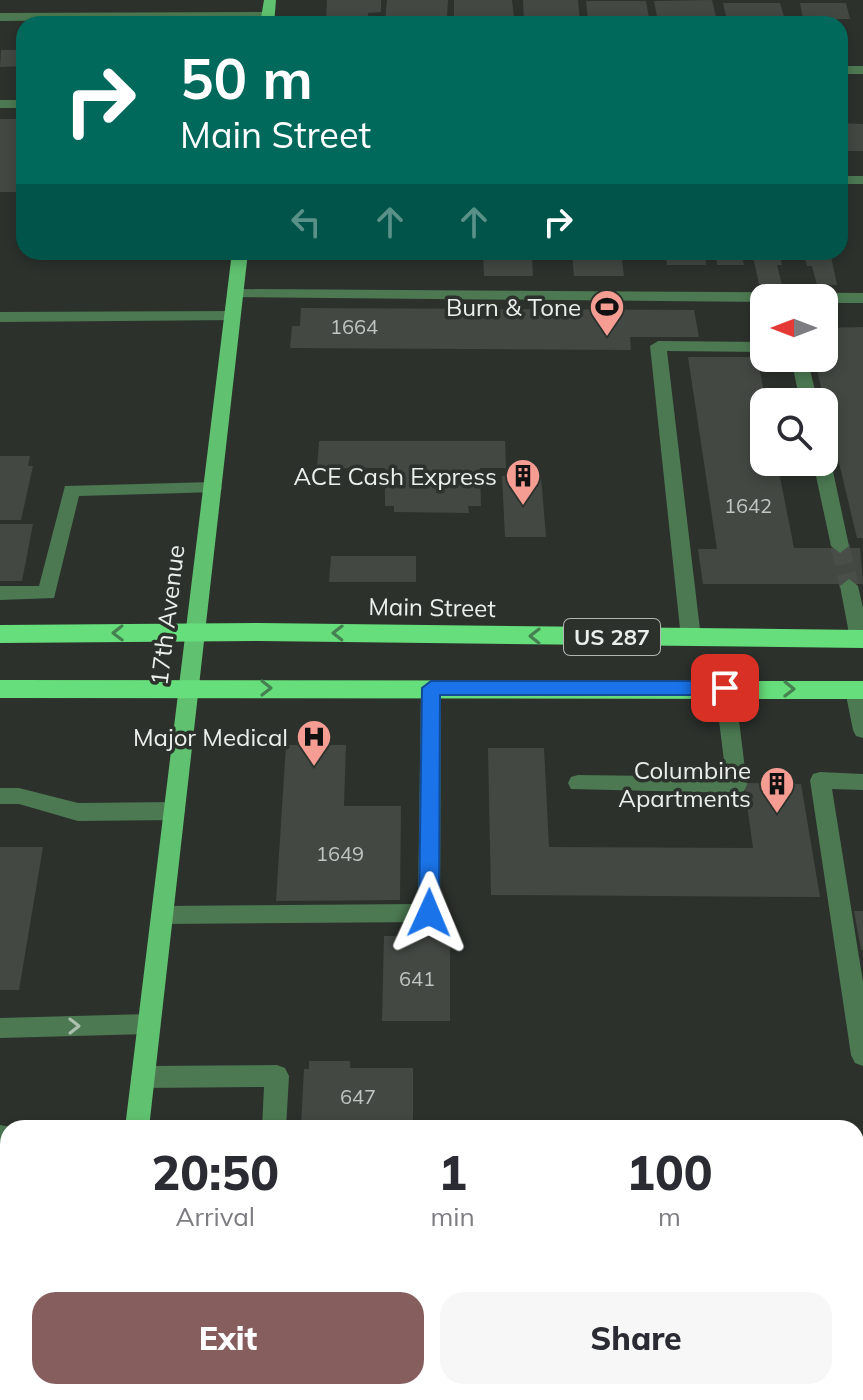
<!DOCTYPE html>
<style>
:root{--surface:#fff;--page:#f7f7f7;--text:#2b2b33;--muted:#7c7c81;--accent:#865e5e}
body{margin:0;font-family:Mulish,sans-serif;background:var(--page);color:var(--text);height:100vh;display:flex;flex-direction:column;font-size:30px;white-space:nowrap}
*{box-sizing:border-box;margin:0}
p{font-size:26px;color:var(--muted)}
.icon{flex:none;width:44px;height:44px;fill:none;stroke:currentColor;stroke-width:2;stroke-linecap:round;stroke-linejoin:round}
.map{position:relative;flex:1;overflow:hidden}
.side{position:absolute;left:0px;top:1120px;width:864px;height:280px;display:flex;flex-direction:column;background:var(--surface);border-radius:24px 24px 0 0;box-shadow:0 4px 12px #0003}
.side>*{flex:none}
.guide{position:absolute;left:16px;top:16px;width:832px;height:244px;border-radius:24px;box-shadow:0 4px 12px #0003;background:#00695c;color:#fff;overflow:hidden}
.needle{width:52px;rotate:270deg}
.tools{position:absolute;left:750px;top:284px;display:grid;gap:16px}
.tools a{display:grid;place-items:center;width:88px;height:88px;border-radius:16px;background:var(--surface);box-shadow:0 4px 12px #0003;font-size:40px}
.pin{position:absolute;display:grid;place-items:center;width:68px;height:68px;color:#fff;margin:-34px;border-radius:16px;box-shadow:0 4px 12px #0006}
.me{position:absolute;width:88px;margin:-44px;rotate:1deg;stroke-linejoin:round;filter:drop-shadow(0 0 6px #0008)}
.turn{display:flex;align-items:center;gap:28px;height:168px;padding:0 32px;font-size:36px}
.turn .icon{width:104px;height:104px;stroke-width:2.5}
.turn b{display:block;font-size:56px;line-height:68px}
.lanes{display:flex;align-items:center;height:76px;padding:0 32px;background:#0003;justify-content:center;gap:40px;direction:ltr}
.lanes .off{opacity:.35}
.eta{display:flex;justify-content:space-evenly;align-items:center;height:136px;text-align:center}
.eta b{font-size:48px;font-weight:800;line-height:56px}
.cta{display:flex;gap:16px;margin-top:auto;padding:16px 32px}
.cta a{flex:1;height:92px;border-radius:24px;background:var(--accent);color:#fff;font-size:32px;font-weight:800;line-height:92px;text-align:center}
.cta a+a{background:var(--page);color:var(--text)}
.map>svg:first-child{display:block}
.building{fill:#434843}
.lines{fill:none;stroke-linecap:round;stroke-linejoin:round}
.minor-tunnel{stroke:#494e49;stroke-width:19;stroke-dasharray:19 9;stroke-linecap:butt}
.minor{fill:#4c7952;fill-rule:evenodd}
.major{fill:#60c270;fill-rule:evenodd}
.highway{fill:#66de7b;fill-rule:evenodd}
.oneway{stroke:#467f50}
.oneway2{stroke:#abc0ae}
.route{fill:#1a73e8;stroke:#114b97;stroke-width:2}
.labels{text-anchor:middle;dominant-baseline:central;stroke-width:7;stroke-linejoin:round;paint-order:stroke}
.number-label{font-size:20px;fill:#c1c5c2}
.shield{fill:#2c312c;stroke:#b2b6b2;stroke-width:2}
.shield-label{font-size:22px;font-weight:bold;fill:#ebefec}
.poi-label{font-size:24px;fill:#ebefec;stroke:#2c312c;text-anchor:end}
.street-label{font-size:24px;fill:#ebefec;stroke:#2c312c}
</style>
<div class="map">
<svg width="863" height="1400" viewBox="0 0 863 1400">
<rect width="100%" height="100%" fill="#2c312c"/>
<!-- building -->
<path class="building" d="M327 0H381V12L368 13 367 24H326Z
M387 0H448L447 17H413V22H385Z
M454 0H512L514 18H487V24H454Z
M523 0H578L580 24H524Z
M712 0 716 17H657L654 1Z
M586 1H646L649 18H636L637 23 607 24V18L588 19Z
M723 3H780L785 20 728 24Z
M800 3H846L850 19H803Z
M1 50H24V66L0 67Z
M0 119H24V192H0Z
M840 123 863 124V151H840Z
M483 252H532L533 276H484Z
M572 252H621L624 276H574Z
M665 252H741L744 265H717L716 255H705L706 265H667Z
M752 252H830L837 285H817L812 266H807L804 255H780L782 265H777L782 285 759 284Z
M301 308 694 310 699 337H630L631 350 290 348 292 326H300Z
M863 327V538H857L814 358H824V328Z
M688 357H757L766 402 764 462H777L794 548H860L863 584H703L698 549H717Z
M319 441H505L506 468H480L481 506H468L469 513 394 512V506H385V468H317Z
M0 456H30L28 466H33L21 520H0Z
M502 476H541L546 537H505Z
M0 524H33L22 581H0Z
M331 556H416V582H329Z
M286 745H346L344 806H401L400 900 276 901Z
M488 748H544L549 847 753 848 744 783 801 784 820 897 491 895Z
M0 847H43L19 990H0Z
M854 911H863V950H861Z
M384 936H450V1021H382Z
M309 1061H350V1068H413V1128L301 1125 304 1069H309Z
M856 1346H863V1400H717V1392H856Z
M299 1392H355L354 1400H298Z"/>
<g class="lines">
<!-- minor-tunnel -->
<path class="minor-tunnel" d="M840 546 849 586"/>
<!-- minor -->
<path class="minor" d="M273 12 275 15 268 19 0 21V13Z
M840 66H863V74H840Z
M0 100H24V108H0Z
M840 176H863V184H840Z
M235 289 863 293V303H824V298H764V302L229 297V291Z
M233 311 239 312V320L0 322V312Z
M658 341 764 342V352L667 351 701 638 691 645 681 638 650 346Z
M791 358H807L818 402H800Z
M824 457 831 462 849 546 840 553 831 546 813 462H824Z
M213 482 219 484 222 488 219 492 79 496 54 598 0 600V586H39L65 486Z
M849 579 858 586 863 608V645L860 646 850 639 840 586Z
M431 680 438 683 441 688 440 913 437 920 429 922 162 924 154 922 151 915 154 908 162 906 418 904 421 688 424 683Z
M725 680 732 683 735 688 747 785 744 791 737 793 571 789 568 783 571 777 578 775 726 777 715 688 718 683Z
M855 682 863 686V738L856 736 853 730 845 690 848 685Z
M820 772 863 774V790L832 789 863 982V1066L855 1063 851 1055 810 780 813 774Z
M0 788H19L78 803 174 802 181 805 185 811 181 817 174 820 78 821 19 804H0Z
M148 1014 156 1017 160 1024 156 1031 148 1034 0 1038V1018Z
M277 1065 285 1068 289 1076 286 1128H262L264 1087 143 1088 135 1085 131 1077 135 1069 143 1066Z
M0 1125 17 1128H8V1147H0Z
M856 1252H863V1278H856Z
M614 1392H640L641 1400H613Z"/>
<!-- major -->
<path class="major" d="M264 0H276L274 24H260Z
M232 252H248L149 1128H125Z
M91 1392H117V1400H89Z"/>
<!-- highway -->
<path class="highway" d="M259 623 863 630V648L259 641 0 643V625Z
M0 680 863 681V699L0 698Z"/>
</g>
<!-- one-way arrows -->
<defs><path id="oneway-chevron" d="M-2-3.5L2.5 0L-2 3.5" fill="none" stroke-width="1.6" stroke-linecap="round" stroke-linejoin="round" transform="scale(2)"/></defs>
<g class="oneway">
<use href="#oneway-chevron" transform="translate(118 633) rotate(179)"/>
<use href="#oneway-chevron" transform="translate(338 633) rotate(-179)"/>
<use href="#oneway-chevron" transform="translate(535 636) rotate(-179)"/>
<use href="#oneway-chevron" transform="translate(266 688)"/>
<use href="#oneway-chevron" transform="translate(789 689) rotate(1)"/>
</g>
<use class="oneway2" href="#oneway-chevron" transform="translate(74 1026) rotate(-1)"/>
<!-- route -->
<path class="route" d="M431 681H725L734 688 725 695H440L439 913 436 919 429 922 422 919 419 913 422 688Z"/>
<!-- icons -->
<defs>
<symbol id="stadium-pin" viewBox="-11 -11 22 30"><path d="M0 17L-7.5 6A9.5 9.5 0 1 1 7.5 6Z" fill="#f59c93" stroke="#2c312c"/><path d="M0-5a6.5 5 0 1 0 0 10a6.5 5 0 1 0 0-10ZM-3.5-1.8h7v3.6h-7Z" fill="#111"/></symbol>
<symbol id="building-pin" viewBox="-11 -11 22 30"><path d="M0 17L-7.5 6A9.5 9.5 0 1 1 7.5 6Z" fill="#f59c93" stroke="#2c312c"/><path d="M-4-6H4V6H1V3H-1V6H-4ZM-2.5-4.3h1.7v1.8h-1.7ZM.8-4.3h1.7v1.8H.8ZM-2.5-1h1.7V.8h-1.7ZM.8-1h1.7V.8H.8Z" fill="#111"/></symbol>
<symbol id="hospital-pin" viewBox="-11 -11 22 30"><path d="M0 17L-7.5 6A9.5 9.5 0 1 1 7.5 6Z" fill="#f59c93" stroke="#2c312c"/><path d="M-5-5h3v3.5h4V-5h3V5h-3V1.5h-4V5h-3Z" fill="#111"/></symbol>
</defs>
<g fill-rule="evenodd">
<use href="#stadium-pin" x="587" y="287" width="40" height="54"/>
<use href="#building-pin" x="503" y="456" width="40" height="54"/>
<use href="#hospital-pin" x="294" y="717" width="40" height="54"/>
<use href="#building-pin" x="757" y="764" width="40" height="54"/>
</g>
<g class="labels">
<!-- number labels -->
<g class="number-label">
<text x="354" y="326">1664</text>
<text x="748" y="505">1642</text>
<text x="340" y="853">1649</text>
<text x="417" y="978">641</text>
<text x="358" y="1096">647</text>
</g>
<!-- shield labels -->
<rect class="shield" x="564" y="619" width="96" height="36" rx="6"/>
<g class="shield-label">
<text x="612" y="637">US 287</text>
</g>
<!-- poi labels -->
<g class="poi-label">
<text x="581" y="307">Burn &amp; Tone</text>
<text x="497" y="476">ACE Cash Express</text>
<text x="288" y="737">Major Medical</text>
<text x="751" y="770">Columbine<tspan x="751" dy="28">Apartments</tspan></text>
</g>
<!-- street labels -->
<g class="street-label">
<text transform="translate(432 607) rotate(1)">Main Street</text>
<text transform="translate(167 615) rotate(-83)">17th Avenue</text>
</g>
</g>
</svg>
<div class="tools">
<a><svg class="needle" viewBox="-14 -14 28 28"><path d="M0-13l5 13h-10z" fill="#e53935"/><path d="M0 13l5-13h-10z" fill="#7c7c81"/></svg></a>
<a><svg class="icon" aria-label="search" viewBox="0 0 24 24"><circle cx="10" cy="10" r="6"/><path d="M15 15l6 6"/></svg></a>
</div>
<div class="pin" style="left:725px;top:688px;background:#d93025"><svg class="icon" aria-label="arrive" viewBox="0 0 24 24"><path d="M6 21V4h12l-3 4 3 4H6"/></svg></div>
<svg class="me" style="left:429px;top:913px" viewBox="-20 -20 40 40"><path d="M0-17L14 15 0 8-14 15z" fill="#1a73e8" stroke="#fff" stroke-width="4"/></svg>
<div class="guide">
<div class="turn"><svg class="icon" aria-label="right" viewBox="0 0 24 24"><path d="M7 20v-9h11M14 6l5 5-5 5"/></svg><div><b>50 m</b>Main Street</div></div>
<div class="lanes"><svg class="icon off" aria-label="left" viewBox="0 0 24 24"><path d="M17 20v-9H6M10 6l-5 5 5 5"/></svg><svg class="icon off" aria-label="ahead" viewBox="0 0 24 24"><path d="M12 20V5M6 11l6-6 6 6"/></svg><svg class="icon off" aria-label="ahead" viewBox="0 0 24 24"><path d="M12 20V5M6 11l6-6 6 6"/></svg><svg class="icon" aria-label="right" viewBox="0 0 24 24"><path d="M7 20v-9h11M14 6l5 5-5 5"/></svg></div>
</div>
<section class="side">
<div class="eta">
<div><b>20:50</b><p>Arrival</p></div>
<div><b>1</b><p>min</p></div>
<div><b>100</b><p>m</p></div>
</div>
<div class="cta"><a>Exit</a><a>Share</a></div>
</section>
</div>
